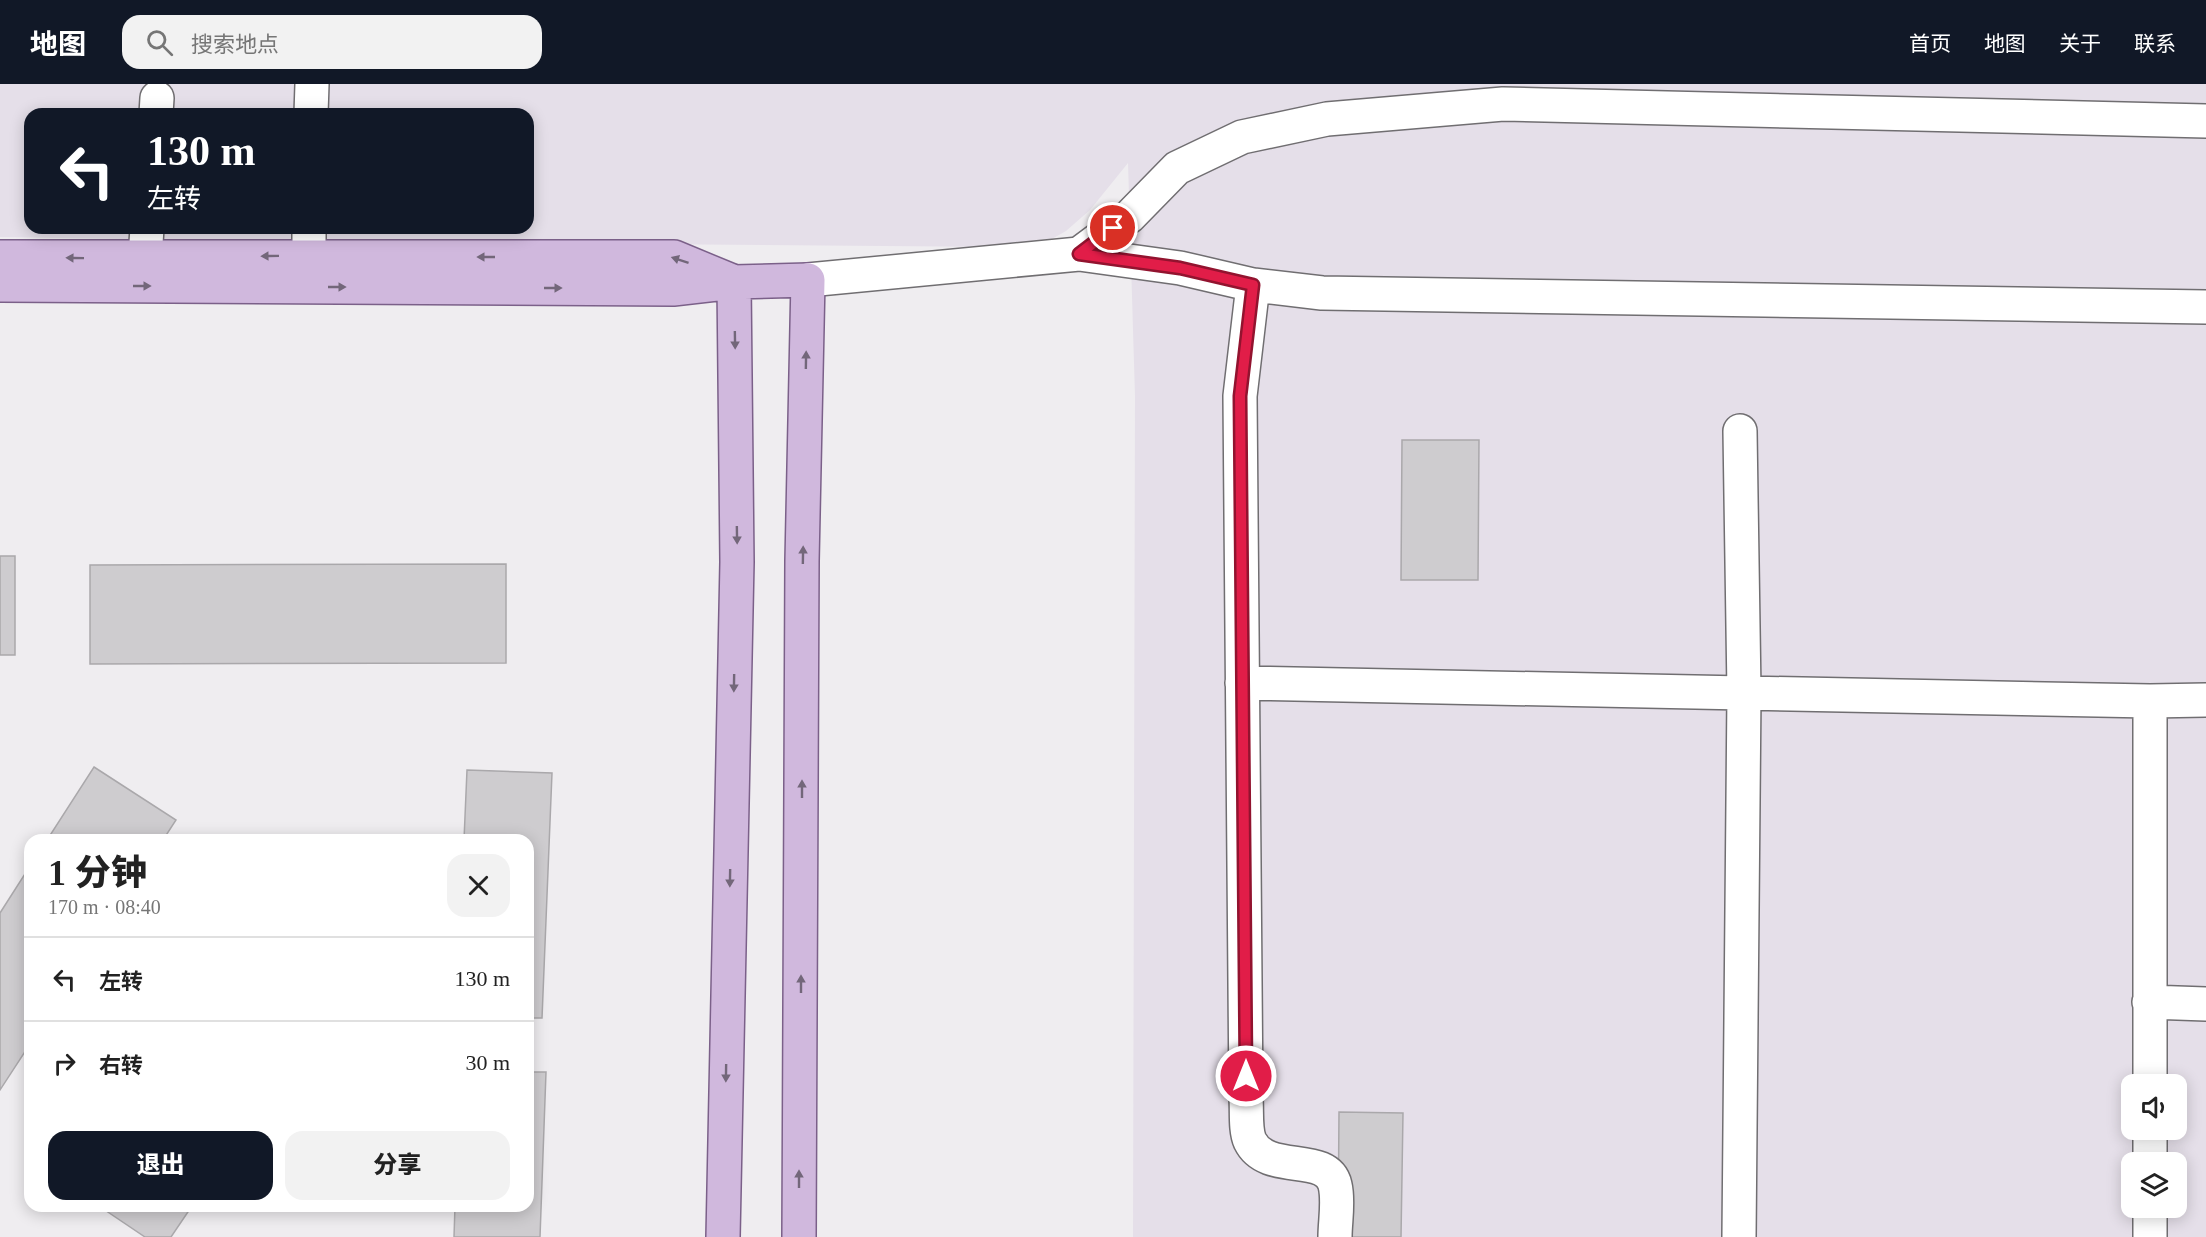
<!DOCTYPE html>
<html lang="zh">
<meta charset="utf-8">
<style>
:root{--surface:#fff;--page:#f2f2f2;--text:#222;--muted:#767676;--line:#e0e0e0;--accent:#111827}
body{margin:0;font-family:"Times New Roman","Noto Sans SC",serif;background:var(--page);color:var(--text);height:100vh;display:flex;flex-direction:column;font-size:22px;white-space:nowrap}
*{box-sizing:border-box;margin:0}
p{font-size:20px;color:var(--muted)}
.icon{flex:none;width:33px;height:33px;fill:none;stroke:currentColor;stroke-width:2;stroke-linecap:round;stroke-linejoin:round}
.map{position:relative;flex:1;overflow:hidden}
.details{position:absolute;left:24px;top:750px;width:510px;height:378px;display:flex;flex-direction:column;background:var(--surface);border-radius:18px;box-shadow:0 3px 15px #0003}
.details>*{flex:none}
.banner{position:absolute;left:24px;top:24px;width:510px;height:126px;border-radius:18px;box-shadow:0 3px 15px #0003;background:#111827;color:#fff;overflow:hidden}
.controls{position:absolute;left:2121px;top:990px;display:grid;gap:12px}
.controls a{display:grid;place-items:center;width:66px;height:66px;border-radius:12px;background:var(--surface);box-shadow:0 3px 15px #0003;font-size:30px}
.pin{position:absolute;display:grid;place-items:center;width:51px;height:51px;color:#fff;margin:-26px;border:3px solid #fff;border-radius:50%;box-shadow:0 2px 6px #0007}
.me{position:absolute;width:66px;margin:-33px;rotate:0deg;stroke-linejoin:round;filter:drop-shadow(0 0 4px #0008)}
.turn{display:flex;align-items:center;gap:21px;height:126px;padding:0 24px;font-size:27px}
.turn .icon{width:78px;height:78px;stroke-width:2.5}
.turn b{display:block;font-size:42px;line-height:51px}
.round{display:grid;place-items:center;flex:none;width:63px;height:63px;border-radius:18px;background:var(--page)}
.summary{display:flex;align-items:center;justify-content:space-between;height:102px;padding:0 24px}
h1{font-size:36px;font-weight:800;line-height:45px}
.primary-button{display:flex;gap:12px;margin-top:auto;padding:12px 24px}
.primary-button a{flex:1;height:69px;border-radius:18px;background:var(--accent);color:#fff;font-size:24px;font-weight:800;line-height:69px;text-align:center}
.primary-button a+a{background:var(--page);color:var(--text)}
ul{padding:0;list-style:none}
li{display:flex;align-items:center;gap:18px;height:84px;padding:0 24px;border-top:2px solid var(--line)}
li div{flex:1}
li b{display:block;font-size:22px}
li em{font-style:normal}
header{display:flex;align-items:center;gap:36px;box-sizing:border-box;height:84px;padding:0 30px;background:var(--accent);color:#fff}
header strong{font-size:28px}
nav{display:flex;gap:33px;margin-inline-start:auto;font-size:21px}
.search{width:420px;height:54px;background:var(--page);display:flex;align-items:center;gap:15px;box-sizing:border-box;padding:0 21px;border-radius:18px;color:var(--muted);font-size:22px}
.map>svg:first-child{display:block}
.built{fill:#e5dfe9;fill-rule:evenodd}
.building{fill:#cecccf;stroke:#aaa8ab;stroke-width:1.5}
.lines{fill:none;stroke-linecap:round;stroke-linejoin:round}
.minor-casing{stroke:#706e71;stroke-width:36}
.major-casing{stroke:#7b6089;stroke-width:36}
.minor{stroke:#fff;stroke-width:33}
.major{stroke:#d0b8dd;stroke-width:33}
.oneway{fill:#73677a}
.route-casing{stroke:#92132f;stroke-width:15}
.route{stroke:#e11d48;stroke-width:10}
</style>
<header>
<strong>地图</strong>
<div class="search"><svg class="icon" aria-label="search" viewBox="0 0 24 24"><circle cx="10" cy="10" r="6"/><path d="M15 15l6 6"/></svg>搜索地点</div>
<nav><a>首页</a><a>地图</a><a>关于</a><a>联系</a></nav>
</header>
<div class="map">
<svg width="2206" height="1153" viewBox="0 0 2206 1153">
<rect width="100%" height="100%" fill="#efedf0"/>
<!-- built -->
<path class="built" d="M0 0H2206V1153H1133L1135 312 1128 79 1090 126 1066 147 1041 161 1007 163 241 157 0 153ZM30 30H528V144H30ZM2132 1000H2176V1046H2132ZM2132 1078H2176V1124H2132Z"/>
<!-- building -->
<path class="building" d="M1402 356H1479L1478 496H1401Z
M0 472H15V571H0Z
M506 480V579L90 580V481Z
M94 683 176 736 163 756H47Z
M467 686 552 689 542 934H528V756H464Z
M30 782V960L0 1006V829Z
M528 988H546L540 1153H454L455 1122H528Z
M1339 1028 1403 1029 1401 1153H1338Z
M99 1122H192L171 1153H145Z"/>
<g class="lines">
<defs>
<path id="minor" d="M156 30 157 14
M311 30 312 0
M1079 170 1180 184 1253 201 1322 209 2206 223
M309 172V144
M145 174 147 144
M808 196 1079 170 1130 132 1177 84 1242 53 1327 35 1503 20 2206 37
M1253 201 1240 312 1246 1015C1247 1027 1245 1046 1250 1057 1267 1092 1327 1067 1335 1101 1339 1117 1335 1137 1335 1153
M1242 599 2150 617 2206 616
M2149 918 2206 920
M2150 1000V617
M2150 1046V1078
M2150 1124V1153
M1739 1153 1744 608 1740 347"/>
<path id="major" d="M0 173H674L732 197
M0 201 673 205 734 198 808 196 802 477 799 1153
M723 1153 737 478 734 198"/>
</defs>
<!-- minor casing -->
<use href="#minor" class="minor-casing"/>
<!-- major casing -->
<use href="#major" class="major-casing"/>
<!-- minor -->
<use href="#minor" class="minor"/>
<!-- major -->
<use href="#major" class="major"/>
</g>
<!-- one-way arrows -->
<defs><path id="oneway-solid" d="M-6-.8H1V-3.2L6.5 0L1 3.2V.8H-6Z" transform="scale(1.5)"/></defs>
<g class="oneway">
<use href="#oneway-solid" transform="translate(270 172) rotate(179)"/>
<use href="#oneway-solid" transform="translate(486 173) rotate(-180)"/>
<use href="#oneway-solid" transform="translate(75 174) rotate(-179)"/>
<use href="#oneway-solid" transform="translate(680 176) rotate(-162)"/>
<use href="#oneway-solid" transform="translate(142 202)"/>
<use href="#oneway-solid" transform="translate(337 203)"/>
<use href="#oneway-solid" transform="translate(553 204)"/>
<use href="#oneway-solid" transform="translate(735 256) rotate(89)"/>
<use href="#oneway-solid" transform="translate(806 276) rotate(-89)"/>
<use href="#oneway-solid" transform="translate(737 451) rotate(89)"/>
<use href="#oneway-solid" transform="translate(803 471) rotate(-89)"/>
<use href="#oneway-solid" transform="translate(734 599) rotate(91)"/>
<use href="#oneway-solid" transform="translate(802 705) rotate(-90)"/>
<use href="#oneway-solid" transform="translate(730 794) rotate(91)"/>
<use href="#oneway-solid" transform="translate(801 900) rotate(-90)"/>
<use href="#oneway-solid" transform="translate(726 989) rotate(91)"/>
<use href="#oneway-solid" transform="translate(799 1095) rotate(-90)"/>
</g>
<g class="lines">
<defs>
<path id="route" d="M1113 144 1079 170 1180 184 1253 201 1240 312 1246 992"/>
</defs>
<!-- route casing -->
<use href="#route" class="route-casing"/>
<!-- route -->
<use href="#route" class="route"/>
</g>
</svg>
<div class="controls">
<a><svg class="icon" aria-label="sound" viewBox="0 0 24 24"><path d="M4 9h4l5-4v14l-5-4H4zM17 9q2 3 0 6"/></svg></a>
<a><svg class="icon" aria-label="layers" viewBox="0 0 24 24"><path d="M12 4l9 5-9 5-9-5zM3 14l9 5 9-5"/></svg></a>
</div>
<div class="pin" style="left:1113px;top:144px;background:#d93025"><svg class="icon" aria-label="arrive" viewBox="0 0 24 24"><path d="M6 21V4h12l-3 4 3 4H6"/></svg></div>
<svg class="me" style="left:1246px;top:992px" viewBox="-20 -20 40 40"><circle r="17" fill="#e11d48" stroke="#fff" stroke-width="3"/><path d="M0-11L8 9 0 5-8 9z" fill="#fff"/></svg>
<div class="banner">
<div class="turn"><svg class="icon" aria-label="left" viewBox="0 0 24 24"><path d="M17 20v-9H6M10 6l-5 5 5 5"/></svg><div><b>130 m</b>左转</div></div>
</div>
<section class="details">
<div class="summary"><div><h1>1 分钟</h1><p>170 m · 08:40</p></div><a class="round"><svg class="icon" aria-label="close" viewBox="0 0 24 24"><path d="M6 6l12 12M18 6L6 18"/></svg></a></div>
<ul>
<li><svg class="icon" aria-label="left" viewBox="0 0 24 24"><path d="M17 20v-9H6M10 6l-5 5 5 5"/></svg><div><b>左转</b></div><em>130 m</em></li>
<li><svg class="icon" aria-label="right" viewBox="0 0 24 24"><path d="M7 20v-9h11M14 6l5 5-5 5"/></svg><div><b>右转</b></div><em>30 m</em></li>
</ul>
<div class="primary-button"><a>退出</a><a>分享</a></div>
</section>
</div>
